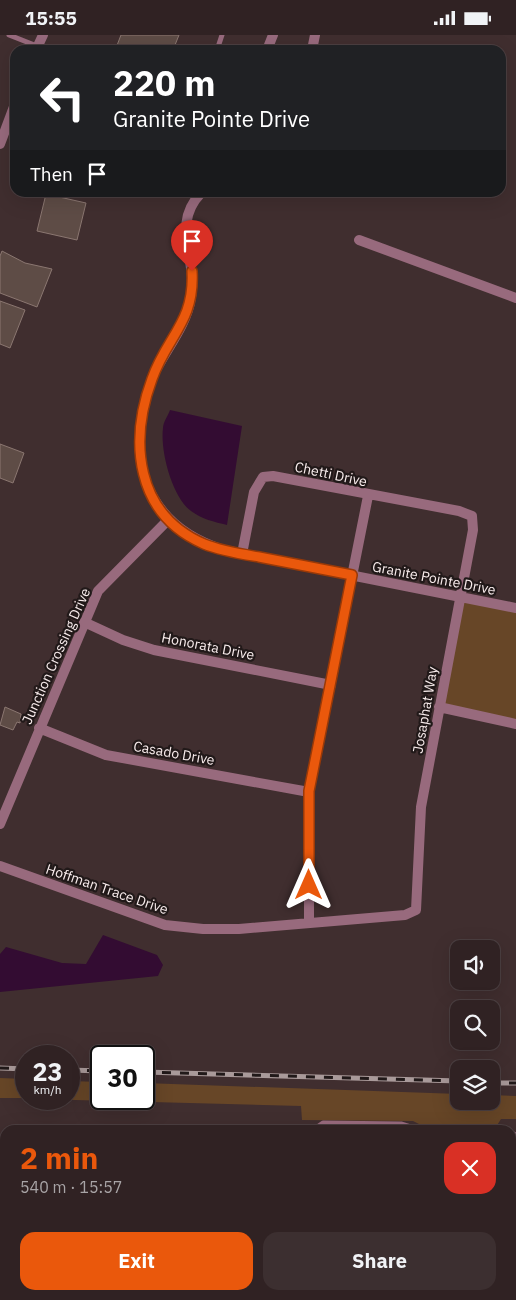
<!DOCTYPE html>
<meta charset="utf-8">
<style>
:root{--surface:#302223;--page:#3c2f30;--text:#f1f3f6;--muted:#a8a4a6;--line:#4b3f41;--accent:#ea580c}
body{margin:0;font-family:"IBM Plex Sans",sans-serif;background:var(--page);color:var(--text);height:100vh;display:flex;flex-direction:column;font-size:19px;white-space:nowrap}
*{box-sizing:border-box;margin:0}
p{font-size:16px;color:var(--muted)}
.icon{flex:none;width:28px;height:28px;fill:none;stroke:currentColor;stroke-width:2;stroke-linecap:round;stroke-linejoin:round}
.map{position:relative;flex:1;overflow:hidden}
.sheet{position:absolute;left:0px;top:1090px;width:516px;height:175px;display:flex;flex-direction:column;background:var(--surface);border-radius:15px 15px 0 0;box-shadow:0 5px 20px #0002,0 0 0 1px var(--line)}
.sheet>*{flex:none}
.top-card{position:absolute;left:10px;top:10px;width:496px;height:152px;border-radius:15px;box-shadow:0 5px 20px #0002,0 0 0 1px var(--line);background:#202124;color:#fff;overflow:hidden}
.tools{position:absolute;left:450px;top:905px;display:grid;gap:10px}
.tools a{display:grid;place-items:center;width:50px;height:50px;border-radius:10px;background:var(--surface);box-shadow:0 5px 20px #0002,0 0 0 1px var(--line);font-size:25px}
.speed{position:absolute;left:15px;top:1010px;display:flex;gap:10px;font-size:25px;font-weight:700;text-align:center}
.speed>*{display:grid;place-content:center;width:65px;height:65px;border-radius:50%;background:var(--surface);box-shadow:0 5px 20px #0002,0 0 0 1px var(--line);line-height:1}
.speed small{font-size:12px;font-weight:400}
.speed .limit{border:2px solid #111;border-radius:8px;background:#fff;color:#111}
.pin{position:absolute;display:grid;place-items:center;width:42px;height:42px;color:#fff;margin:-51px -21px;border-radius:50% 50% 50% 0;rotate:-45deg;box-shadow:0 0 5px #0007}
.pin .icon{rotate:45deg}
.me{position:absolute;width:55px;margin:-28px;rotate:0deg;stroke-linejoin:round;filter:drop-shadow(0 0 4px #0008)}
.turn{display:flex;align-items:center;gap:18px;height:105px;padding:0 20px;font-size:22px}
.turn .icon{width:65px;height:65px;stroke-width:2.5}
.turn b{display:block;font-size:35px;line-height:42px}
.then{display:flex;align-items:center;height:48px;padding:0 20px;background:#0003;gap:10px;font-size:19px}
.round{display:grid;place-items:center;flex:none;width:52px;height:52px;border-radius:15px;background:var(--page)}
.headline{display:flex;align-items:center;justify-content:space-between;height:85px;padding:0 20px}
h1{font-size:30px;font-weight:700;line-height:38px;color:var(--accent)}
.primary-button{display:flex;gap:10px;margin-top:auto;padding:10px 20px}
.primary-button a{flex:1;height:58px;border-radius:15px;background:var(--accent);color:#fff;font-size:20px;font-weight:700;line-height:58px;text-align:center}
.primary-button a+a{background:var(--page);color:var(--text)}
.status{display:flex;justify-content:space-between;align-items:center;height:35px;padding:0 25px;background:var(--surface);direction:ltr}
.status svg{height:14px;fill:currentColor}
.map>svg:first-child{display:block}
.green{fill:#674627}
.water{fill:#330c32}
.building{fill:#5e4c46;stroke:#8b7771}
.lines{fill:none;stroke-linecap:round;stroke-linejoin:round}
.service{stroke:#986a7d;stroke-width:5}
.minor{stroke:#986a7d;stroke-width:10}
.tertiary{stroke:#986a7d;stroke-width:10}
.rail-casing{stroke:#a99a9a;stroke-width:5}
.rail{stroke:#211919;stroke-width:3;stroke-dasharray:9;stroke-linecap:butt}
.route-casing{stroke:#983908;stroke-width:12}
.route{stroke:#ea580c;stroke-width:9}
.labels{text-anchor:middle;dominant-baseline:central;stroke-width:4.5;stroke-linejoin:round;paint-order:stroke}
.street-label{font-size:14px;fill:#f9eded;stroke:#211919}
</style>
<div class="status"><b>15:55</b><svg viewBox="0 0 49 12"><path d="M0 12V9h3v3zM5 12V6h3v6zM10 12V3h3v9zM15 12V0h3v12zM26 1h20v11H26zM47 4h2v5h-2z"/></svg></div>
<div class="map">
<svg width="516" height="1265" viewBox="0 0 516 1265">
<rect width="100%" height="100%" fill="#402e2f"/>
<!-- green -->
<path class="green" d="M459 563 516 573V689L439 672Z
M0 1043 26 1044V1063H0Z
M69 1046 101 1047V1064H144V1048L459 1059V1066H491V1060L516 1061V1084H501L494 1095H431L413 1086 302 1085 301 1071 37 1064H69Z"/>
<!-- water -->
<path class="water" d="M170 375 242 391 227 490C214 487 202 484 191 476 172 462 160 416 163 393 163 387 168 381 170 375Z
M103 900 157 920 163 930 158 941 0 957V919L6 912 62 928 86 929Z"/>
<!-- building -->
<path class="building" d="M121 0H179L173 15H121L116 13Z
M46 159 86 168 77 205 37 196Z
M2 216 25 228 52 234 37 272 0 258V221Z
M0 266 25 275 10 313 0 309Z
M0 409 24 418 13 448 0 443Z
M5 672 21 679 20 688 17 687 13 695 0 690Z"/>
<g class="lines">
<!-- service -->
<path class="service" d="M9 0 37 11
M219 9 222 0
M313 1095 323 1088 401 1089 420 1095
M511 1098 516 1100
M0 1153 5 1155
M130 1260 144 1265
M246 1260 268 1263
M25 1265 26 1262
M67 1265 69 1260
M104 1265 106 1260
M179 1265 181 1260"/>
<!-- minor -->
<path class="minor" d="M36 15 43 0
M267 15 273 0
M312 15 315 0
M0 109 15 69
M201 158C170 190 198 224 191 262 187 291 165 315 153 341 148 352 146 365 143 377 129 444 159 495 224 515L516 573
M359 205 516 263
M84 587 123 605 154 615 331 650
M439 672 516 689
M39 693 106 720 309 757
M0 789 98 556 169 484
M0 831 165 890 203 894H239L405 880 416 875 421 772 473 495 472 481 459 476 273 441 263 442 254 457 242 519
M309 888V757L368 461"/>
<!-- tertiary -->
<path class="tertiary" d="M511 1247 516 1249
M144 1265 147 1260"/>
<defs>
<path id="rail" d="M0 1033 26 1034
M69 1035 101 1036
M144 1037 459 1046
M491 1048H516"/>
</defs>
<!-- rail casing -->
<use href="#rail" class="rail-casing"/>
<!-- rail -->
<use href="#rail" class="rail"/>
</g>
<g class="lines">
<defs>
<path id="route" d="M192 236C195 287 167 301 152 344 129 406 135 479 204 509 221 516 241 519 259 522 290 528 321 534 352 540L309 756V850"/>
</defs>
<!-- route casing -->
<use href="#route" class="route-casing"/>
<!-- route -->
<use href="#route" class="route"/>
</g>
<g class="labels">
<!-- street labels -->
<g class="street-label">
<text transform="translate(331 439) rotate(12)">Chetti Drive</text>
<text transform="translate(434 543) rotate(11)">Granite Pointe Drive</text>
<text transform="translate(208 611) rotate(11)">Honorata Drive</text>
<text transform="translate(56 621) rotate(-66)">Junction Crossing Drive</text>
<text transform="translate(425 675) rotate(-80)">Josaphat Way</text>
<text transform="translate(174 718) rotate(10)">Casado Drive</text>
<text transform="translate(107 854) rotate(19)">Hoffman Trace Drive</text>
</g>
</g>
</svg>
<div class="tools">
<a><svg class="icon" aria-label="sound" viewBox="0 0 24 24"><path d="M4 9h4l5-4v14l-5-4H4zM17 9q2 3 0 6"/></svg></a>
<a><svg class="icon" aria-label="search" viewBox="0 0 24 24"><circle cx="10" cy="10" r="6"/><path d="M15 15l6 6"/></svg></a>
<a><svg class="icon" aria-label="layers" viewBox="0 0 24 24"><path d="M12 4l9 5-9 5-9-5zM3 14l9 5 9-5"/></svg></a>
</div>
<div class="speed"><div>23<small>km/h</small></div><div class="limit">30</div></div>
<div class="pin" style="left:192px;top:236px;background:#d93025"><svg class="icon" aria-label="arrive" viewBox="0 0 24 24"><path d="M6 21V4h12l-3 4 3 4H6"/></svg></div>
<svg class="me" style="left:309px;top:850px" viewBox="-20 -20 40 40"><path d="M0-17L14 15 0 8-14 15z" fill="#ea580c" stroke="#fff" stroke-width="4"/></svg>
<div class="top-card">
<div class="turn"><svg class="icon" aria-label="left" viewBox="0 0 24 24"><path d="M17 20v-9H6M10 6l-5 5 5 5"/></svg><div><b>220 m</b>Granite Pointe Drive</div></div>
<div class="then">Then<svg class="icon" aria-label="arrive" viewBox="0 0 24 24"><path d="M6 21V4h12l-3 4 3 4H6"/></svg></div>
</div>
<section class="sheet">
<div class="headline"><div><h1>2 min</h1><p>540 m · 15:57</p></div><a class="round" style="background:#d93025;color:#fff"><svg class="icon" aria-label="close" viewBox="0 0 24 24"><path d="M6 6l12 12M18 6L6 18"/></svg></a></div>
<div class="primary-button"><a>Exit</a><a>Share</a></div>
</section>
</div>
